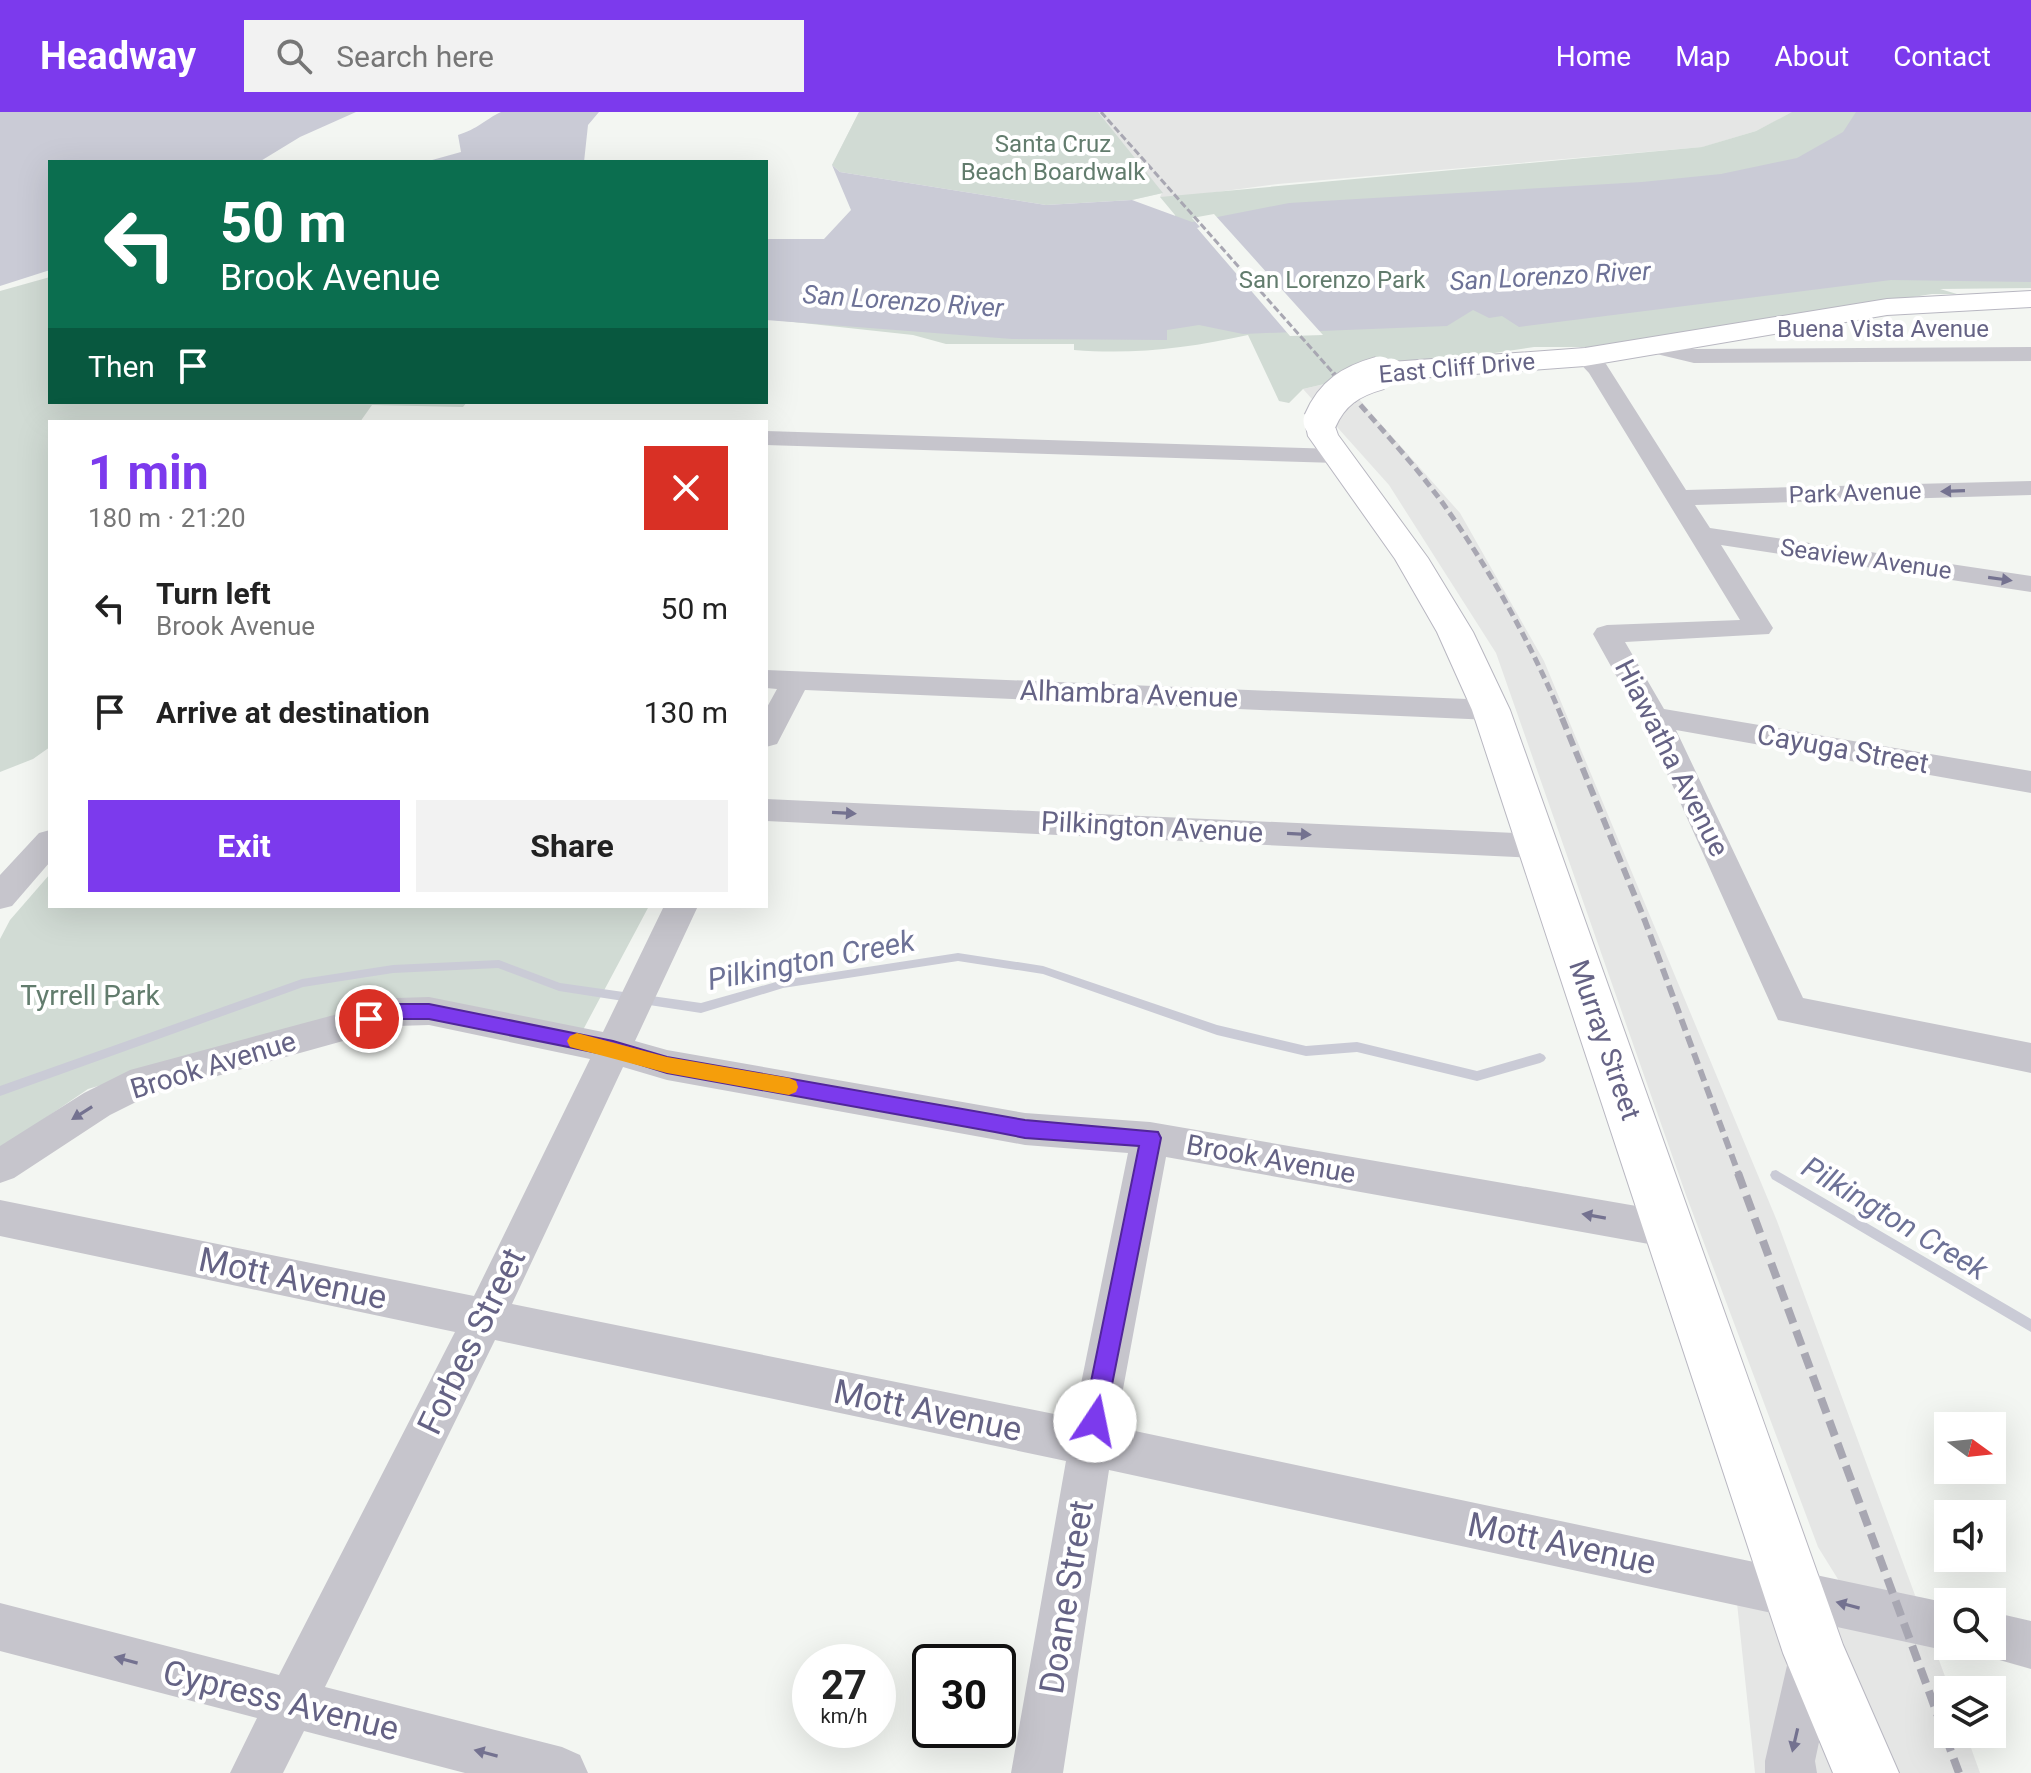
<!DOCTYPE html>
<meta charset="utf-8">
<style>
:root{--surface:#fff;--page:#f2f2f2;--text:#222;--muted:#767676;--accent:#7c3aed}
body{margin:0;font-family:Roboto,sans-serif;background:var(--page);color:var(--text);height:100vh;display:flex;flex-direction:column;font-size:30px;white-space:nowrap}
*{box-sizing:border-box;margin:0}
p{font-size:26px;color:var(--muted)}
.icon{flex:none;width:44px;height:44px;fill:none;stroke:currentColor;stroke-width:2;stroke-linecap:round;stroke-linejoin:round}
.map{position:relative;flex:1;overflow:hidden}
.panel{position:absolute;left:48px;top:308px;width:720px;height:488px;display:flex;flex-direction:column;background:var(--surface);border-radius:0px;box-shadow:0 8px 32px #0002}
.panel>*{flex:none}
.top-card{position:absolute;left:48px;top:48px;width:720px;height:244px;border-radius:0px;box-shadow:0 8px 32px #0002;background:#0b6e4f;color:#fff;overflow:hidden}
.needle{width:52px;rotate:105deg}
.tools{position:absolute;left:1934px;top:1300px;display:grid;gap:16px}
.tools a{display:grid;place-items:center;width:72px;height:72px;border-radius:0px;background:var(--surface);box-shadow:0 8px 32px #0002;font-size:40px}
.speed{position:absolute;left:792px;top:1532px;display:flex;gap:16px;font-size:40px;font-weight:700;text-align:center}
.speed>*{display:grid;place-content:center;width:104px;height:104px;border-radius:50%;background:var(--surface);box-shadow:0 8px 32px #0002;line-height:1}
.speed small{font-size:20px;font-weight:400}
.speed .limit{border:4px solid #111;border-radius:12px;background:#fff;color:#111}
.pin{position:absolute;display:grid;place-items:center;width:68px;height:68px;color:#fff;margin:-34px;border:4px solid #fff;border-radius:50%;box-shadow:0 2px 8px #0007}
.me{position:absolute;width:88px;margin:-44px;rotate:11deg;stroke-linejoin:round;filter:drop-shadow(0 0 6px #0008)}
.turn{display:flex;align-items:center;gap:28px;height:168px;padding:0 40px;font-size:36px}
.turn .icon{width:104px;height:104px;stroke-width:2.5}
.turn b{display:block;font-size:56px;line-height:68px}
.then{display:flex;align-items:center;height:76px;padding:0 40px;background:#0003;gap:16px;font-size:30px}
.round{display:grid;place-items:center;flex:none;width:84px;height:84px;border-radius:0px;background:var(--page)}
.summary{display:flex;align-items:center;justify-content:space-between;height:136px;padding:0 40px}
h1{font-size:48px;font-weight:700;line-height:60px;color:var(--accent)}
.primary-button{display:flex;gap:16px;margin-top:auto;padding:16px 40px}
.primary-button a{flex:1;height:92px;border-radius:0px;background:var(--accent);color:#fff;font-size:32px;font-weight:700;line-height:92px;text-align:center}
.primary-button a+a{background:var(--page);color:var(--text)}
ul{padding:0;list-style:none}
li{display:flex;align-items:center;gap:24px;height:104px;padding:0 40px}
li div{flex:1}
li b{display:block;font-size:30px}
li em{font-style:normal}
header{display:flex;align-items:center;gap:48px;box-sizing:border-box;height:112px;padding:0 40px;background:var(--accent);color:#fff}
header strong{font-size:38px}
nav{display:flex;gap:44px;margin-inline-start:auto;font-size:28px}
.search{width:560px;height:72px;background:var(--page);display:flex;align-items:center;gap:20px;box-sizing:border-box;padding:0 28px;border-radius:0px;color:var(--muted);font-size:30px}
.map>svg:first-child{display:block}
.built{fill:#e5e6e5}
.green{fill:#d1dbd4}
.water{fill:#cacbd6}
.pier{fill:#f3f6f2}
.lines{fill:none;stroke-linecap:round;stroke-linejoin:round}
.stream{fill:#cacbd6;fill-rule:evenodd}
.secondary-casing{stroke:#b8b7c1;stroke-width:2}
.minor{fill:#c6c5cc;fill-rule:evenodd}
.secondary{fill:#fff;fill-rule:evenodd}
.rail-far3{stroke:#a8a7b2;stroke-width:3;stroke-dasharray:7 3;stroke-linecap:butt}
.rail-far2{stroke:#a8a7b2;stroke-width:5;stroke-dasharray:9 5;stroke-linecap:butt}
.rail-far1{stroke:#a8a7b2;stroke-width:6;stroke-dasharray:12 6;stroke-linecap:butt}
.rail{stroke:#a8a7b2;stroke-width:8;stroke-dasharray:16 8;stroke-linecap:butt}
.secondary-bridge-far1-casing{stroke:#b8b7c1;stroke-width:26;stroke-linecap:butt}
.secondary-bridge-casing{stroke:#b8b7c1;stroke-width:35;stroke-linecap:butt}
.secondary-bridge-far1{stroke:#fff;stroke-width:25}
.secondary-bridge{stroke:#fff;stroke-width:33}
.oneway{fill:#747290}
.route{fill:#7c3aed;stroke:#51269a;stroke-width:2}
.slow{fill:#f59e0b}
.labels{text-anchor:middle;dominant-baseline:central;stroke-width:8;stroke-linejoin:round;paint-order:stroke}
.far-park-label{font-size:24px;fill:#627c6d;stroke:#fff}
.far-street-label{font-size:24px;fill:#656385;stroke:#fff}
.far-water-label{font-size:26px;font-style:italic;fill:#6d7297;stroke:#fff}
.street-label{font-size:28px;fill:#656385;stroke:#fff}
.park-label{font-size:28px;fill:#627c6d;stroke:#fff}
.water-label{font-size:30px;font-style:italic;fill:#6d7297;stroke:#fff}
.near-street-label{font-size:34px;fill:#656385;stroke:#fff}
</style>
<header>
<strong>Headway</strong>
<div class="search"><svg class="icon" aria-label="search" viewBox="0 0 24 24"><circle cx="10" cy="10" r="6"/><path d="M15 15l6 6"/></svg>Search here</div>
<nav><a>Home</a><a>Map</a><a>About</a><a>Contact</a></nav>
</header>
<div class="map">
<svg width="2031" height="1661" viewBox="0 0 2031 1661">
<rect width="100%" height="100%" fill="#f3f6f2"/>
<!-- built -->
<path class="built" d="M859 0H1793L1756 19 1703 35 1278 72 1179 85H1160L1162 81 1132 88 832 53Z
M1342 268 1460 401 1544 549 1777 1109 1950 1578 1948 1622H1966L1980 1661H1755L1737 1491 1867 1514 1818 1435 1686 1083 1496 541 1389 373 1303 277Z"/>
<!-- green -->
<path class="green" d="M859 0H1098L1163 81 1132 88 1046 93 840 60 832 53Z
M1792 0H2031V176L1940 177 1957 182H1932L1596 235H1534L1393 256 1303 277 1289 291 1279 289 1248 223C1190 236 1133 243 1074 238V232H946L913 223 775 208 766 151 1184 157 1175 103 1160 85 1702 35 1756 19Z
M50 165V290H467L463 295 372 293 360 310H50V635L33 647 0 660V179Z
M50 762V794H649L583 918 367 895 88 977 0 1037V827L10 808Z"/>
<!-- water -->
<path class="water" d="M0 0H356L300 25 259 50H50V158L0 174Z
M501 0H599L588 13 584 50H425L461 40 458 23C478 17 484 8 501 0Z
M1856 0H2031V170L1891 168 1519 215 1502 204 1489 206 1473 198 1447 214 1243 222 1199 213 1167 218V228L1012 227 766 208V127H824L851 98 832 53 840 60 1046 93 1132 88 1192 110 1289 91 1642 70 1721 62 1797 46 1843 20Z"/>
<!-- pier -->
<path class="pier" d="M1214 102 1323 223 1290 224 1197 116 1200 115 1192 106Z"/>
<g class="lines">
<!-- stream -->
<path class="stream" d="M958 841 1043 854 1217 913 1306 934 1357 930 1477 959 1540 941 1544 943 1546 946 1544 949 1540 951 1477 969 1357 940 1306 944 1217 923 1043 862 958 849 783 876 701 901 559 879 498 856 393 861 303 875 0 984V974L302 867 393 853 499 848 560 871 701 891 783 868Z
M1776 1058 2031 1207V1220L1772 1067 1770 1063 1772 1059Z"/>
<defs>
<path id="secondary" d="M2031 179V195L1887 203 1585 254 1391 268 1381 265 1377 259 1381 253 1391 250 1585 236 1887 187Z
M1320 300 1331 303 1338 323 1428 446 1473 520 1510 598 1843 1533 1899 1661H1833L1783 1541 1472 598 1437 520 1395 447 1308 324 1305 309 1309 303Z"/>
</defs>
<!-- secondary casing -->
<use href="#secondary" class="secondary-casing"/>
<!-- minor -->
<path class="minor" d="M1652 227 1694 237 2031 235V249L1694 251 1644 239 1641 234Z
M1585 238 1593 240 1606 252 1686 378 2031 369V383L1695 393 1710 416 2031 464V480L1721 433 1773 516 1769 522 1625 530 1664 597 2031 659V681L1676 618 1803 886 2031 931V961L1778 908 1652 628 1593 522 1597 516 1607 513 1740 508 1589 261 1574 245Z
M766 319 1337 337 1345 339 1349 344 1345 349 1337 351 766 333Z
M766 558 1491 588 1501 591 1506 598 1501 605 1491 608 805 578 777 632 766 635V597L777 577 766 576Z
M766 687 1538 722 1549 726 1554 734 1549 742 1538 746 766 709Z
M50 718V750L12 794 0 797V763L39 721Z
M664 794H698L635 929 667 938 1025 1001 1150 1010 1671 1100 1685 1105 1691 1118 1685 1131 1671 1136 1166 1045 1116 1315 1948 1491V1534H1960L1948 1539 1109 1358 1063 1661H1011L1066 1349 495 1228 325 1575 562 1635 580 1643 588 1661H465L304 1619 283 1661H230L257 1606 0 1539V1491L279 1563 455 1220 0 1124V1088L474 1184 590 947 429 913 397 914 152 982 110 1003 14 1066 0 1071V1034L84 981 130 958 397 886 429 885 603 920ZM623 955 667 968 1025 1033 1128 1041 1074 1306 512 1192Z
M1992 1500 2031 1509V1557L1975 1541 1972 1534H1992Z
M1813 1521 1830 1528 1837 1545 1815 1649 1817 1661H1765V1649L1789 1545 1796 1528Z"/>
<!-- secondary -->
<use href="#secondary" class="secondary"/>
<!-- rail-far3 -->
<path class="rail-far3" d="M1101 0 1335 263"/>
<!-- rail-far2 -->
<path class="rail-far2" d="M1333 261C1372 308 1417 353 1451 403 1496 468 1533 536 1563 608"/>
<!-- rail-far1 -->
<path class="rail-far1" d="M1562 606 1645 809 1739 1063"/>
<!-- rail -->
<path class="rail" d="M1738 1061 1959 1661"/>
<defs>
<path id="secondary-bridge-far1" d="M1373 263 1391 259"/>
<path id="secondary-bridge" d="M1320 309C1332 281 1351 269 1380 261"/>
</defs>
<!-- secondary-bridge-far1 casing -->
<use href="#secondary-bridge-far1" class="secondary-bridge-far1-casing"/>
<!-- secondary-bridge casing -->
<use href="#secondary-bridge" class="secondary-bridge-casing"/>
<!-- secondary-bridge-far1 -->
<use href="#secondary-bridge-far1" class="secondary-bridge-far1"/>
<!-- secondary-bridge -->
<use href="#secondary-bridge" class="secondary-bridge"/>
</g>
<!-- one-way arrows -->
<defs><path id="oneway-solid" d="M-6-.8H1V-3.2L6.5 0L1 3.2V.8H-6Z" transform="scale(2)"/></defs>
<g class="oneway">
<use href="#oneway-solid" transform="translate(1953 379) rotate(178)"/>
<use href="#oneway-solid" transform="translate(2000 467) rotate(8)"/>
<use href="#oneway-solid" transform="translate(844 701) rotate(3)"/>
<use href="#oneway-solid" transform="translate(1299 722) rotate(3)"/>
<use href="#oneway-solid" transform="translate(82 1001) rotate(148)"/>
<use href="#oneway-solid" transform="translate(1594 1104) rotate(-170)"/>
<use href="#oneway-solid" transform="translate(1848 1493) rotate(-165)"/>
<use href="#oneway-solid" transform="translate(126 1548) rotate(-165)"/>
<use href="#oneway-solid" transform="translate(1795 1628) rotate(103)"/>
<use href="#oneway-solid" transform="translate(486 1641) rotate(-165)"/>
</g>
<!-- route -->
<path class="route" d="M397 892H429L613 929 667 945 1025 1008 1158 1020 1161 1026 1103 1318 1095 1321 1087 1318 1083 1309 1139 1034 1025 1026 995 1020 667 961 613 944 429 907H397L369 915 362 913 359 907 362 902Z"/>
<!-- slow -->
<path class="slow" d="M577 921 667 945 789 966 796 969 798 975 796 980 789 983 667 961 570 935 567 929 570 924Z"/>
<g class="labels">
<!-- far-park labels -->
<g class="far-park-label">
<text x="1053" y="32">Santa Cruz<tspan x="1053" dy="28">Beach Boardwalk</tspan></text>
<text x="1332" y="168">San Lorenzo Park</text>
</g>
<!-- far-street labels -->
<g class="far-street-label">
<text x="1883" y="217">Buena Vista Avenue</text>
<text transform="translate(1457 256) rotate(-5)">East Cliff Drive</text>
<text transform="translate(1855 381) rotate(-2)">Park Avenue</text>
<text transform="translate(1866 447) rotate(8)">Seaview Avenue</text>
</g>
<!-- far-water labels -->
<g class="far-water-label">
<text transform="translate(1550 164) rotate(-3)">San Lorenzo River</text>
<text transform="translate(903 189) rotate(4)">San Lorenzo River</text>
</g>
<!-- street labels -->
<g class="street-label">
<text transform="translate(1129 582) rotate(2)">Alhambra Avenue</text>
<text transform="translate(1843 637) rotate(10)">Cayuga Street</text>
<text transform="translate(1672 646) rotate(63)">Hiawatha Avenue</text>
<text transform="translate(1152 715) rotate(3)">Pilkington Avenue</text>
<text transform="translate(1605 928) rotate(71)">Murray Street</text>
<text transform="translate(213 953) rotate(-17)">Brook Avenue</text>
<text transform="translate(1271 1047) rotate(10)">Brook Avenue</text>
</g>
<!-- park labels -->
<g class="park-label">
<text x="90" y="883">Tyrrell Park</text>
</g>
<!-- water labels -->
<g class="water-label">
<text transform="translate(811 848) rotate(-11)">Pilkington Creek</text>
<text transform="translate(1895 1106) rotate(31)">Pilkington Creek</text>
</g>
<!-- near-street labels -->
<g class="near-street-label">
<text transform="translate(293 1166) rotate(12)">Mott Avenue</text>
<text transform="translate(471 1229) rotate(-64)">Forbes Street</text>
<text transform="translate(928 1298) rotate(12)">Mott Avenue</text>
<text transform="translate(1562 1431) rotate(12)">Mott Avenue</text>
<text transform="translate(1066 1485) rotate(-81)">Doane Street</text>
<text transform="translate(281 1588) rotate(14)">Cypress Avenue</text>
</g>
</g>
</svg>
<div class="tools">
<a><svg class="needle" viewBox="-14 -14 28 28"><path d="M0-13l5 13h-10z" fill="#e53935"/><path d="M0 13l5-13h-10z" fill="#767676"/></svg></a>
<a><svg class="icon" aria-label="sound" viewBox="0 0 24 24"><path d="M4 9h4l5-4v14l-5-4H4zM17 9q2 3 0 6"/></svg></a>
<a><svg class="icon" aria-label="search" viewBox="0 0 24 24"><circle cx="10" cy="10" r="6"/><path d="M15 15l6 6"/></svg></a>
<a><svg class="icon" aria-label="layers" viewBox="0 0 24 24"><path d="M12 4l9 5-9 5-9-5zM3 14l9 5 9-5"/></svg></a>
</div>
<div class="speed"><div>27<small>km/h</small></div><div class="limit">30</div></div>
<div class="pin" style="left:369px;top:907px;background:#d93025"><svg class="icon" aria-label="arrive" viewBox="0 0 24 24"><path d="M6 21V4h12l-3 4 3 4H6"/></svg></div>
<svg class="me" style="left:1095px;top:1309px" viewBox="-20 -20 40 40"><circle r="19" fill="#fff"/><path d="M0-13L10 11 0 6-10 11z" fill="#7c3aed"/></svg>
<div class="top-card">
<div class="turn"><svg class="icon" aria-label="left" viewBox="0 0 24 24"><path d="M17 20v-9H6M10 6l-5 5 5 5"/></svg><div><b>50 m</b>Brook Avenue</div></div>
<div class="then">Then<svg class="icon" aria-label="arrive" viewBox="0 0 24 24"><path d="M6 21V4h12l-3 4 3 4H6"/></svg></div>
</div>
<section class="panel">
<div class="summary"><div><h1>1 min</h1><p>180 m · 21:20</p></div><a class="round" style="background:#d93025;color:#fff"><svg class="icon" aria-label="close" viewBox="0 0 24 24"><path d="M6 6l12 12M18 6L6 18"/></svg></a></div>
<ul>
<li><svg class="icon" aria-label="left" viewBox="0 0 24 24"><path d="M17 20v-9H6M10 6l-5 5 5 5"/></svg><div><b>Turn left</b><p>Brook Avenue</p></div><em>50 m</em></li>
<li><svg class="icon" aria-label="arrive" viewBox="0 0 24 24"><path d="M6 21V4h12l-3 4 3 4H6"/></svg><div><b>Arrive at destination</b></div><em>130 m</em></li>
</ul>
<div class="primary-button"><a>Exit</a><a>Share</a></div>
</section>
</div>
